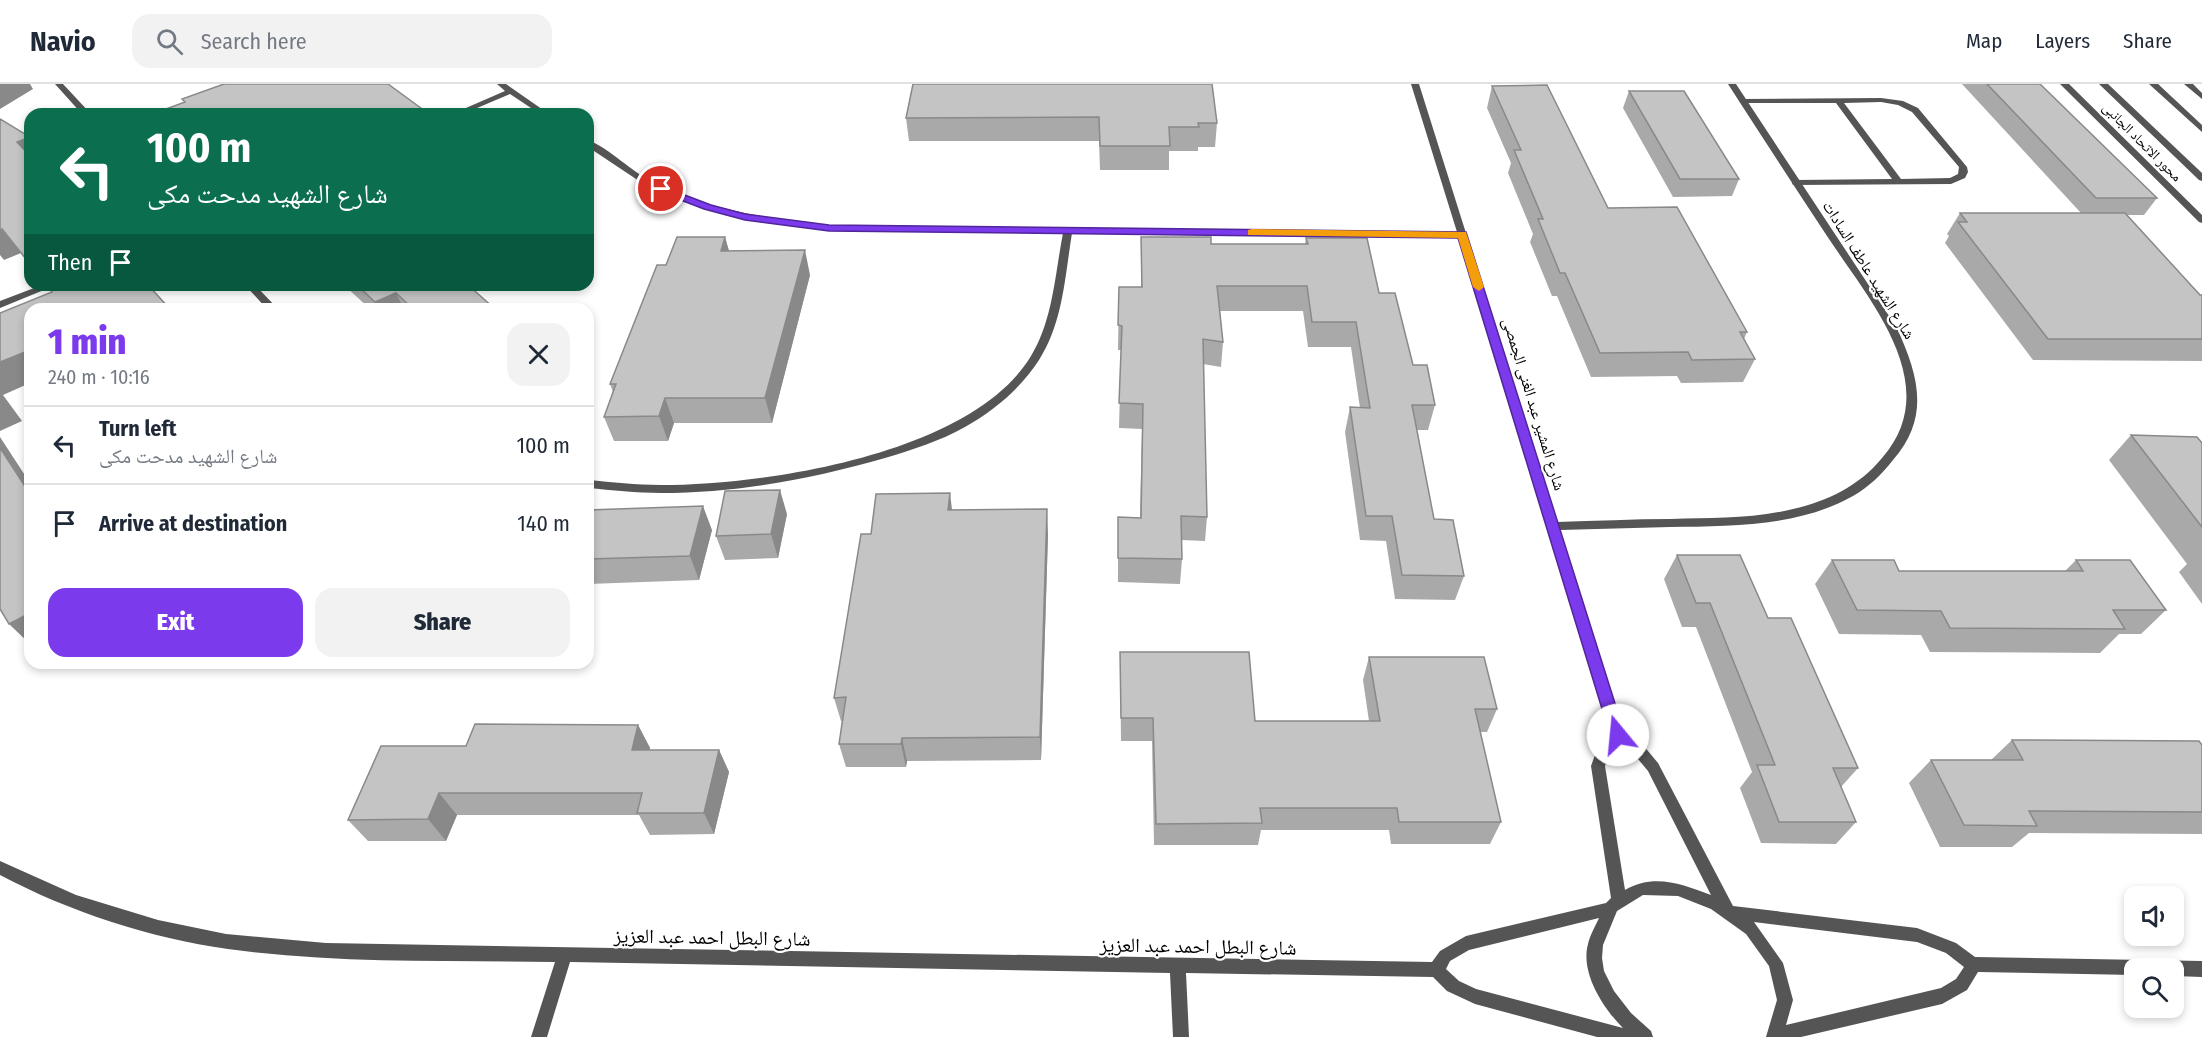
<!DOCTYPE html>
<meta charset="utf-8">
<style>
:root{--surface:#fff;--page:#f2f2f3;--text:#1f2937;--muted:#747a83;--line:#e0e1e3;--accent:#7c3aed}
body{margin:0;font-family:"Fira Sans Condensed","Noto Naskh Arabic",sans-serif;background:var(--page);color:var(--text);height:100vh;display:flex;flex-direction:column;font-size:22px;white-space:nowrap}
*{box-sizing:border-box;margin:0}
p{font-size:20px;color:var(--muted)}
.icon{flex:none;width:33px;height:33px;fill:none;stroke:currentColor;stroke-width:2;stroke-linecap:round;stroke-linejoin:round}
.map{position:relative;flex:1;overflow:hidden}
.side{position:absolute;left:24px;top:219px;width:570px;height:366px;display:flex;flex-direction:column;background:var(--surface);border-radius:18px;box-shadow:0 3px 9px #0003}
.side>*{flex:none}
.banner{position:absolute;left:24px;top:24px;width:570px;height:183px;border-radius:18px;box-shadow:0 3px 9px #0003;background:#0b6e4f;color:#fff;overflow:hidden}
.buttons{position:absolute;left:2124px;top:802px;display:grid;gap:12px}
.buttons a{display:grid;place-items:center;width:60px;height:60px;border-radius:12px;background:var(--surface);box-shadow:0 3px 9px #0003;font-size:30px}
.pin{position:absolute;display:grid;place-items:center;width:51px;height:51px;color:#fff;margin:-26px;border:3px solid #fff;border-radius:50%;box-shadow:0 2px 6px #0007}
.me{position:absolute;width:66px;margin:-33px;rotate:343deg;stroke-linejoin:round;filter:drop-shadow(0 0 4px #0008)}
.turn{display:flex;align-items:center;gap:21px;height:126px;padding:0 24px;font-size:27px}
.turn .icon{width:78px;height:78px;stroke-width:2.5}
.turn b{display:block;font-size:42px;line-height:51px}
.then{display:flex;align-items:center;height:57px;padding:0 24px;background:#0003;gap:12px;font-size:22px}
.round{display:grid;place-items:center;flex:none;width:63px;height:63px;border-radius:18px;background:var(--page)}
.head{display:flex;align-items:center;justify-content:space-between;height:102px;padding:0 24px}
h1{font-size:36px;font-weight:800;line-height:45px;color:var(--accent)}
.button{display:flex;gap:12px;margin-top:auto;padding:12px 24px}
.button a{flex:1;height:69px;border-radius:18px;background:var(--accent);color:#fff;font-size:24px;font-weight:800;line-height:69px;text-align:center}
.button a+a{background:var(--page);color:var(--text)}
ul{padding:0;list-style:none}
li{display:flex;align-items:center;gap:18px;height:78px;padding:0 24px;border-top:2px solid var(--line)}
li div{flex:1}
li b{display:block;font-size:22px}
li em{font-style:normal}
header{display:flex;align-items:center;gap:36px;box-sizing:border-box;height:84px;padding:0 30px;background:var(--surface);border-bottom:2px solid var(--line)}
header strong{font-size:28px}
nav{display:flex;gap:33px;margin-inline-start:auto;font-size:21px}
.search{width:420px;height:54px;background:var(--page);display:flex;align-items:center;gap:15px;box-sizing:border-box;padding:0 21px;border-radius:18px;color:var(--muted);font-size:22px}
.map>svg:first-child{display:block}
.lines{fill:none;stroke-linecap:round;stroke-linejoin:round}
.service{fill:#555;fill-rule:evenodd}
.minor{fill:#555;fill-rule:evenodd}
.tertiary{fill:#555;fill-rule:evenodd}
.wall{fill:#a9a9a9}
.shaded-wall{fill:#898989}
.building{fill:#c4c4c4;stroke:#898989;stroke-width:1.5}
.route{fill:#7c3aed;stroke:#51269a;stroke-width:1.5}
.slow{fill:#f59e0b}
.labels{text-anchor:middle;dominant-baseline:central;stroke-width:4.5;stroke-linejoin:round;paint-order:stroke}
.far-street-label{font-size:14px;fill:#000;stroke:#fff}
.street-label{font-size:16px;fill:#000;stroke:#fff}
.near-street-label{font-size:20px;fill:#000;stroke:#fff}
</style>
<header>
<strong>Navio</strong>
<div class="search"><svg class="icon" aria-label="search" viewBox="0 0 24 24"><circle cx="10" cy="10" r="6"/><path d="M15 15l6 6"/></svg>Search here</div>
<nav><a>Map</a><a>Layers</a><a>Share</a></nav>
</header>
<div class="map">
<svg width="2202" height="953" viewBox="0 0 2202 953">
<rect width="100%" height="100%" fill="#fff"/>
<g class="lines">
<!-- service -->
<path class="service" d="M1881 14 1903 17 1918 24 1967 83 1968 88 1965 94 1951 100 1793 101 1792 99 1796 96 1892 95 1836 19H1743L1739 17 1743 15ZM1881 18 1898 21 1912 28 1959 83 1958 90 1950 94 1901 95 1844 19Z"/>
<!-- minor -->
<path class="minor" d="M55 0H63L91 30H82Z
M497 0H506L549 30H540L510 10 463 30H452L505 7Z
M1411 0H1419L1557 438C1595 437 1633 435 1671 435 1711 434 1753 435 1793 425 1828 417 1859 402 1882 374 1946 301 1869 216 1827 152 1794 102 1761 51 1728 0H1736L1897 244C1918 291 1931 332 1893 376 1882 390 1869 403 1853 412 1798 443 1731 442 1670 443 1633 444 1597 445 1560 446L1624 648 1643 661 1658 679 1733 822 1917 844 1956 859 1975 873 2202 877V893L2174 892V885H2134V891L1978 888 1967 906 1942 920 1801 953H1766L1777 916 1769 882 1746 850 1711 825 1678 812 1643 811 1617 827 1603 861 1602 874 1604 887 1614 907 1631 929 1651 947 1653 953H1597L1475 920 1447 907 1433 893 1186 889 1189 953H1173L1170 889 570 878 547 953H531L555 878C446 876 336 880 228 865 150 854 70 828 0 791V777L76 811 158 836 226 850 326 859 1432 878 1440 867 1466 852 1606 819 1611 814 1591 682 1599 660 1611 649 1458 154 1072 149C1065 192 1063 239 1039 276 1021 304 994 327 965 343 940 357 912 366 885 374 812 395 737 409 661 409 636 409 612 406 588 404V396C612 398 636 401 661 401 766 401 972 370 1031 272 1053 236 1055 190 1063 149L829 147 760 138 712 127 668 112 639 97 588 63V56C609 64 632 88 654 99 709 126 769 135 829 141L1457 148ZM1619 659 1633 669 1648 687 1711 811C1682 800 1654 789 1625 806L1605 682 1610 667ZM1599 834C1595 843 1590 851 1588 860 1580 889 1604 925 1623 944L1476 905 1459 897 1446 885 1450 877 1469 866ZM1754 838 1917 858 1946 869 1964 883 1956 895 1941 904 1786 941 1793 916 1783 879Z
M2060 0H2069L2202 131V139L2199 138Z
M2184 0H2193L2202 9V15Z
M42 201H56L0 224V217Z
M245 201H255L278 225H267Z"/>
<!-- tertiary -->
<path class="tertiary" d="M2099 0H2108L2202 89V97L2199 96Z
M2149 0H2158L2202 41V48Z"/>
</g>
<!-- wall -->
<path class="wall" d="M913 0 1217 39 1215 63H1198V67H1169V86H1100L1099 57H909L906 34Z
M1962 0H2040L2157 114 2144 131H2127L2200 211H2202V277L2033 276 1945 159 1949 152 1947 150 1960 129H2081Z
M1492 2 1608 124 1747 248 1744 255 1755 275 1743 298 1681 299 1677 292 1591 293 1557 212H1552L1530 158 1533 150 1508 89 1511 79 1487 24Z
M1629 7 1739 95 1732 112 1673 113 1623 24Z
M725 153 729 167 810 191 772 339H674L668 357H614L604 333 613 308 610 300 666 181Z
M1141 153 1211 160H1305L1306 154 1379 209 1413 281 1435 321 1428 346H1416L1434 435 1464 492 1455 516 1395 515 1386 457 1360 456 1345 348 1350 323 1360 324 1351 263H1308L1303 227H1220L1223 258 1221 283 1203 280 1207 433 1205 457 1181 456 1182 475 1180 500 1118 498V433L1140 434 1142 345 1119 344 1121 266H1118L1119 203H1141Z
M344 201H468L495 225H370Z
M2131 351 2202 359V520L2179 488 2187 480 2109 376Z
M588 426 712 446 699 496 588 500Z
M952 426 1048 450 1041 676 907 677 906 683H846L839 660 842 637H841L834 614 871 450Z
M787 430 778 474 725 476 716 452Z
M1677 471 1768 534 1858 684 1841 703 1856 738 1836 760 1761 759 1740 704 1752 688 1696 543H1682L1664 495Z
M1832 476 1899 487H2065L2076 476 2166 526 2141 550H2119L2100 569 1930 568 1921 551 1839 550 1815 500Z
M1120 568 1255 637H1369L1363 596 1369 573 1497 625 1487 648H1480L1501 738 1490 760H1391L1389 746H1261L1258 761H1154L1152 657H1121Z
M638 641 650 664 649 666H719L729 688 714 750 650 751 639 731H457L446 757H368L348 736 466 662Z
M2012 656 2202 661V750L2029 749 2012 763H1940L1909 699 1931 676H1991Z"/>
<!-- shaded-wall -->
<path class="shaded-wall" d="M0 0H30L33 5 0 25Z
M30 53V76L17 58Z
M2 145 21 169 4 176 0 171V146Z
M725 153 732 178 721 167Z
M805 166 810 191 772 339 765 314Z
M396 209 404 225H379L375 218Z
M30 266V299L3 311 22 337 0 347V278Z
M665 314 674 339 668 357 659 332Z
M0 353 30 399V410L0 364Z
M780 406 787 430 778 474 771 450Z
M950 409 953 434 948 426Z
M703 422 712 446 699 496 690 472Z
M1047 425 1048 450 1041 676 1040 653Z
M30 529V560L9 540Z
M638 641 650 664 644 688 632 666Z
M902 654 907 677 906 683 901 660Z
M719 666 729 688 714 750 704 729Z
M439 709 457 731 446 757 428 735Z"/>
<!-- building -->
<path class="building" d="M224 0H388L429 30H172L166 25 185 18 182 15Z
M913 0H1212L1217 39H1198L1199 43H1169L1170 62H1100L1099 33 906 34Z
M1987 0H2040L2157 114H2096Z
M1547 1 1608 124 1677 123 1747 248H1740L1755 275 1692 276 1688 268 1600 269 1565 189H1560L1538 135H1543L1514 66H1521L1492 2Z
M1629 7H1684L1739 95H1680Z
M0 35 30 53 17 58 30 72V96L29 97 30 98V175H26L2 145 0 146Z
M1960 129H2125L2200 211H2202V255H2048L1958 138H1967Z
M677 153H725L721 167 805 166 765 314H665L659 332 604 333 616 300H610L657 181H666Z
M1141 153H1211V160H1308L1306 154H1367L1379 209H1395L1413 281H1427L1435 321H1412L1434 435 1453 436 1464 492 1402 491 1392 432H1366L1350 323 1370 324 1356 238H1312L1307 202H1217L1223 258 1203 255 1207 433 1181 432 1182 475 1118 474V433L1141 434 1143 320 1119 319 1122 242 1118 241 1119 203H1142Z
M47 201H148L170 225H30V266L0 278V229L52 208Z
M357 201H468L495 225H413L396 209 375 218Z
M2131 351 2197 353 2202 359V443Z
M0 364 30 410V529L9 540 0 525Z
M780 406 771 450 716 452 725 407Z
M950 409 948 426 1047 425 1040 653 902 654 901 660H839L846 613 834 614 861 450H871L876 410Z
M703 422 690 472 588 475V426Z
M1677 471H1740L1768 534H1791L1858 684H1833L1856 738H1779L1757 681H1775L1710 519H1696Z
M1832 476H1894L1899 487H2083L2076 476H2130L2166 526H2113L2125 545 1950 544 1941 527 1857 526Z
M1120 568H1249L1255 637H1380L1369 573H1484L1497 625H1475L1501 738H1399L1397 724H1260L1262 739 1156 740 1153 634H1121Z
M475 640 638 641 632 666H719L704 729H637L642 709H439L428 735 348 736 381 662H466Z
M2012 656 2199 657 2202 661V728L2029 727 2037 742 1964 741 1931 676H2023Z"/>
<!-- route -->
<path class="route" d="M661 102 711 121 745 130 829 141 1466 148 1625 651 1623 655 1618 657 1612 655 1610 651 1458 154 829 147 745 136 704 125 657 107V103Z"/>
<!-- slow -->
<path class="slow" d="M1252 145 1466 148 1484 203 1479 207 1473 203 1458 154 1248 151V146Z"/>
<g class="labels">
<!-- far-street labels -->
<g class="far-street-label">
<text transform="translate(2142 58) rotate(45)">محور الاتحاد الجانبى</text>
</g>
<!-- street labels -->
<g class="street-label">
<text transform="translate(1869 186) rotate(58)">شارع الشهيد عاطف السادات</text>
<text transform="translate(1534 320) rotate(73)">شارع المشير عبد الغنى الجمصى</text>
</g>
<!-- near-street labels -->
<g class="near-street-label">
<text transform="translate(712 853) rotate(1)">شارع البطل احمد عبد العزيز</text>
<text transform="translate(1198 862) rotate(1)">شارع البطل احمد عبد العزيز</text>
</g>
</g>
</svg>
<div class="buttons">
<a><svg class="icon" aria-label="sound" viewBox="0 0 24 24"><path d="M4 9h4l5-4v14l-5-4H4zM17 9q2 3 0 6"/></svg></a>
<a><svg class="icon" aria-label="search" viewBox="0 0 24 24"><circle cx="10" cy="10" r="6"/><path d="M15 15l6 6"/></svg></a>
</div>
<div class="pin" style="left:661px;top:105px;background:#d93025"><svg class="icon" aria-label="arrive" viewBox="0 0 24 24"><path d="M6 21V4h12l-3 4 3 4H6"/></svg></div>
<svg class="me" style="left:1618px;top:651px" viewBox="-20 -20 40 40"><circle r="19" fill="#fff"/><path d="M0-13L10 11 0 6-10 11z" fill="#7c3aed"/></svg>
<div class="banner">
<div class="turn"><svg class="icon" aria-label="left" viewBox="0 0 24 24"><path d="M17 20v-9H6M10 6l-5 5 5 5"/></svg><div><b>100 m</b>شارع الشهيد مدحت مكى</div></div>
<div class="then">Then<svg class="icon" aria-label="arrive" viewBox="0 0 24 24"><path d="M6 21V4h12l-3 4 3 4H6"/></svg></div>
</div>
<section class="side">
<div class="head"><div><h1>1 min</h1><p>240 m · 10:16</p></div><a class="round"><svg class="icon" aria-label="close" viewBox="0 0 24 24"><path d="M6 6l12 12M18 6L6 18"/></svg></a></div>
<ul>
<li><svg class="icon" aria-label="left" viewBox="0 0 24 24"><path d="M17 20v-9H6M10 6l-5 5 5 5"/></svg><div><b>Turn left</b><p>شارع الشهيد مدحت مكى</p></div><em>100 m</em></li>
<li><svg class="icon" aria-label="arrive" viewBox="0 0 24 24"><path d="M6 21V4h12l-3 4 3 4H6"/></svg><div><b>Arrive at destination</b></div><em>140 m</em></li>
</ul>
<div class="button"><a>Exit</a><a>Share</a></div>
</section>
</div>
